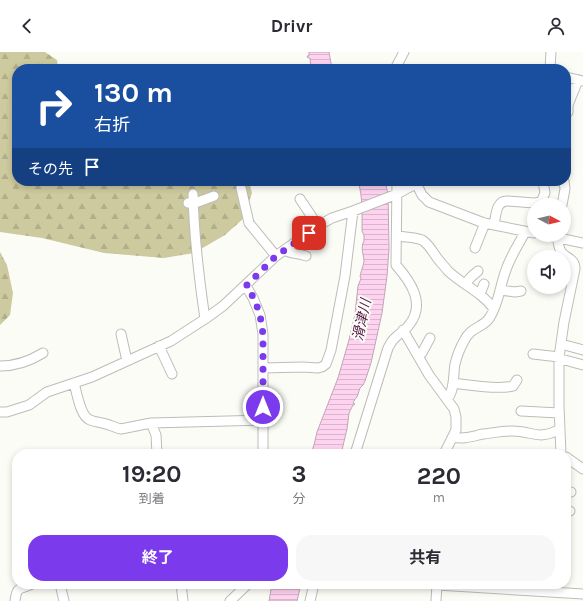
<!DOCTYPE html>
<html lang="ja">
<meta charset="utf-8">
<style>
:root{--surface:#fff;--page:#f7f7f7;--text:#2b2b33;--muted:#7c7c81;--accent:#7c3aed}
body{margin:0;font-family:Karla,"Noto Sans JP",sans-serif;background:var(--page);color:var(--text);height:100vh;display:flex;flex-direction:column;font-size:15px;white-space:nowrap}
*{box-sizing:border-box;margin:0}
p{font-size:13px;color:var(--muted)}
.icon{flex:none;width:22px;height:22px;fill:none;stroke:currentColor;stroke-width:2;stroke-linecap:round;stroke-linejoin:round}
.map{position:relative;flex:1;overflow:hidden}
.details{position:absolute;left:12px;top:397px;width:559px;height:140px;display:flex;flex-direction:column;background:var(--surface);border-radius:16px;box-shadow:0 2px 6px #0003}
.details>*{flex:none}
.banner{position:absolute;left:12px;top:12px;width:559px;height:122px;border-radius:16px;box-shadow:0 2px 6px #0003;background:#1a4fa0;color:#fff;overflow:hidden}
.needle{width:26px;rotate:97deg}
.controls{position:absolute;left:527px;top:146px;display:grid;gap:8px}
.controls a{display:grid;place-items:center;width:44px;height:44px;border-radius:50%;background:var(--surface);box-shadow:0 2px 6px #0003;font-size:20px}
.pin{position:absolute;display:grid;place-items:center;width:34px;height:34px;color:#fff;margin:-17px;border-radius:8px;box-shadow:0 2px 6px #0006}
.me{position:absolute;width:44px;margin:-22px;rotate:0deg;stroke-linejoin:round;filter:drop-shadow(0 0 3px #0008)}
.turn{display:flex;align-items:center;gap:14px;height:84px;padding:0 16px;font-size:18px}
.turn .icon{width:52px;height:52px;stroke-width:2.5}
.turn b{display:block;font-size:28px;line-height:34px}
.then{display:flex;align-items:center;height:38px;padding:0 16px;background:#0003;gap:8px;font-size:15px}
.eta{display:flex;justify-content:space-evenly;align-items:center;height:68px;text-align:center}
.eta b{font-size:24px;font-weight:700;line-height:28px}
.button{display:flex;gap:8px;margin-top:auto;padding:8px 16px}
.button a{flex:1;height:46px;border-radius:16px;background:var(--accent);color:#fff;font-size:16px;font-weight:700;line-height:46px;text-align:center}
.button a+a{background:var(--page);color:var(--text)}
header{display:flex;justify-content:space-between;align-items:center;height:52px;padding:0 16px;background:var(--surface);font-size:18px;font-weight:700}
.map>svg:first-child{display:block}
.forest{fill:url(#forest-firs)}
.water{fill:url(#water-rules);stroke:#c2a4b8}
.lines{fill:none;stroke-linecap:round;stroke-linejoin:round}
.minor-casing{stroke:#bdbdb8;stroke-width:11}
.minor{stroke:#fff;stroke-width:9}
.route{stroke:#7c3aed;stroke-width:7;stroke-dasharray:0 12.6}
.labels{text-anchor:middle;dominant-baseline:central;stroke-width:4;stroke-linejoin:round;paint-order:stroke}
.water-label{font-size:14px;font-style:italic;fill:#521644;stroke:#fcfcf7}
</style>
<header><svg class="icon" aria-label="back" viewBox="0 0 24 24"><path d="M15 5l-7 7 7 7"/></svg>Drivr<svg class="icon" aria-label="person" viewBox="0 0 24 24"><circle cx="12" cy="8" r="4"/><path d="M4 21q1-7 8-7t8 7"/></svg></header>
<div class="map">
<svg width="583" height="549" viewBox="0 0 583 549">
<defs>
<pattern id="forest-firs" width="22" height="20" patternUnits="userSpaceOnUse"><rect width="22" height="20" fill="#cdca9f"/><path d="M5 1l3.5 6h-7zM16 11l3.5 6h-7z" fill="#b1ae8a"/></pattern>
<pattern id="water-rules" width="6" height="5" patternUnits="userSpaceOnUse"><rect width="6" height="5" fill="#fed3f0"/><path d="M0 2.5h6" fill="none" stroke="#dab6ce"/></pattern>
</defs>
<rect width="100%" height="100%" fill="#fcfcf7"/>
<!-- forest -->
<path class="forest" d="M0 0H45L57 8 58 17H17V129H249L252 141 244 166 225 183 194 201 164 206 104 201 42 186 0 180Z
M0 200 7 213 13 241 10 263 0 273Z"/>
<!-- water -->
<path class="water" d="M309 0H329L332 17H311L310 6H308L307 4H309Z
M358 129H385L388 142 389 197 387 224 382 261 371 311 365 329 363 333 360 336 357 345 355 347 353 351 355 352 353 353 349 361 347 377 341 402H311L314 393 317 380 338 326 349 288 355 262 358 234 360 229 361 226 360 224C361 219 363 215 364 210 364 203 360 196 364 189V183L362 179C362 163 363 145 358 129Z
M272 532H299L298 536H300L297 549H269Z"/>
<g class="lines">
<defs>
<path id="minor" d="M397 17 396 15 404 0
M550 17 551 0
M566 25 583 29
M568 60V53L578 28
M416 131 422 143 429 150 484 171 534 181
M241 136 249 171 276 204
M193 142C194 184 199 226 205 267
M300 147 318 174
M188 151 198 150 214 144
M562 153 565 137 564 129
M494 173C496 163 496 148 508 149L534 151 541 150 545 141 543 129
M545 183 583 191
M558 183C558 190 558 197 563 202 569 207 575 208 575 217L564 270 559 305V354L561 402
M397 184C405 185 415 185 422 188 430 193 433 201 438 207 441 211 445 215 448 219 463 233 482 240 494 257
M475 196 485 171
M284 198C291 202 299 201 306 204
M465 232 471 225 478 219
M246 234 253 246 260 263 263 282V402
M500 238 515 240 521 239
M480 242 484 232
M403 278 429 323 454 357 456 365V378L444 402
M121 282 127 309
M561 292 583 298
M159 294 172 322
M533 302 559 305 561 307 583 313
M418 304 422 301 430 286
M0 314C16 314 30 309 43 301
M263 316 303 315 318 316 322 315 326 312 331 298 345 224 353 159
M74 331C77 341 80 364 90 368 95 370 100 370 106 372 111 373 115 376 121 377L151 371 263 368
M453 331C468 333 499 338 513 334L517 328
M447 347C455 339 453 322 455 312 457 304 460 296 464 289 471 274 484 276 490 265 499 251 500 233 506 218 510 205 519 192 525 180
M521 359 559 361
M0 360H7L29 353 47 340 92 325 171 289 205 267 223 254 276 204 321 172 332 166 353 159 397 142 421 129
M151 371 156 383 157 402
M453 385C463 388 473 384 483 382 492 381 503 379 512 379 533 379 538 389 560 377
M355 402 388 296C390 293 391 290 393 288 398 282 405 279 409 273 426 252 411 230 396 213L397 129
M566 405 583 417
M566 440H571
M566 458 570 459
M60 532 64 549
M181 532 183 549
M437 533 583 542
M15 549C17 533 20 538 32 532
M230 549 248 532
M310 549 314 532
M436 549 437 532"/>
</defs>
<!-- minor casing -->
<use href="#minor" class="minor-casing"/>
<!-- minor -->
<use href="#minor" class="minor"/>
</g>
<g class="lines">
<!-- route -->
<path class="route" d="M263 355V282L260 263 254 246 246 234 276 204 309 181"/>
</g>
<g class="labels">
<!-- water labels -->
<g class="water-label">
<text transform="translate(362 268) rotate(-78)">滑津川</text>
</g>
</g>
</svg>
<div class="controls">
<a><svg class="needle" viewBox="-14 -14 28 28"><path d="M0-13l5 13h-10z" fill="#e53935"/><path d="M0 13l5-13h-10z" fill="#7c7c81"/></svg></a>
<a><svg class="icon" aria-label="sound" viewBox="0 0 24 24"><path d="M4 9h4l5-4v14l-5-4H4zM17 9q2 3 0 6"/></svg></a>
</div>
<div class="pin" style="left:309px;top:181px;background:#d93025"><svg class="icon" aria-label="arrive" viewBox="0 0 24 24"><path d="M6 21V4h12l-3 4 3 4H6"/></svg></div>
<svg class="me" style="left:263px;top:355px" viewBox="-20 -20 40 40"><circle r="17" fill="#7c3aed" stroke="#fff" stroke-width="3"/><path d="M0-11L8 9 0 5-8 9z" fill="#fff"/></svg>
<div class="banner">
<div class="turn"><svg class="icon" aria-label="right" viewBox="0 0 24 24"><path d="M7 20v-9h11M14 6l5 5-5 5"/></svg><div><b>130 m</b>右折</div></div>
<div class="then">その先<svg class="icon" aria-label="arrive" viewBox="0 0 24 24"><path d="M6 21V4h12l-3 4 3 4H6"/></svg></div>
</div>
<section class="details">
<div class="eta">
<div><b>19:20</b><p>到着</p></div>
<div><b>3</b><p>分</p></div>
<div><b>220</b><p>m</p></div>
</div>
<div class="button"><a>終了</a><a>共有</a></div>
</section>
</div>
